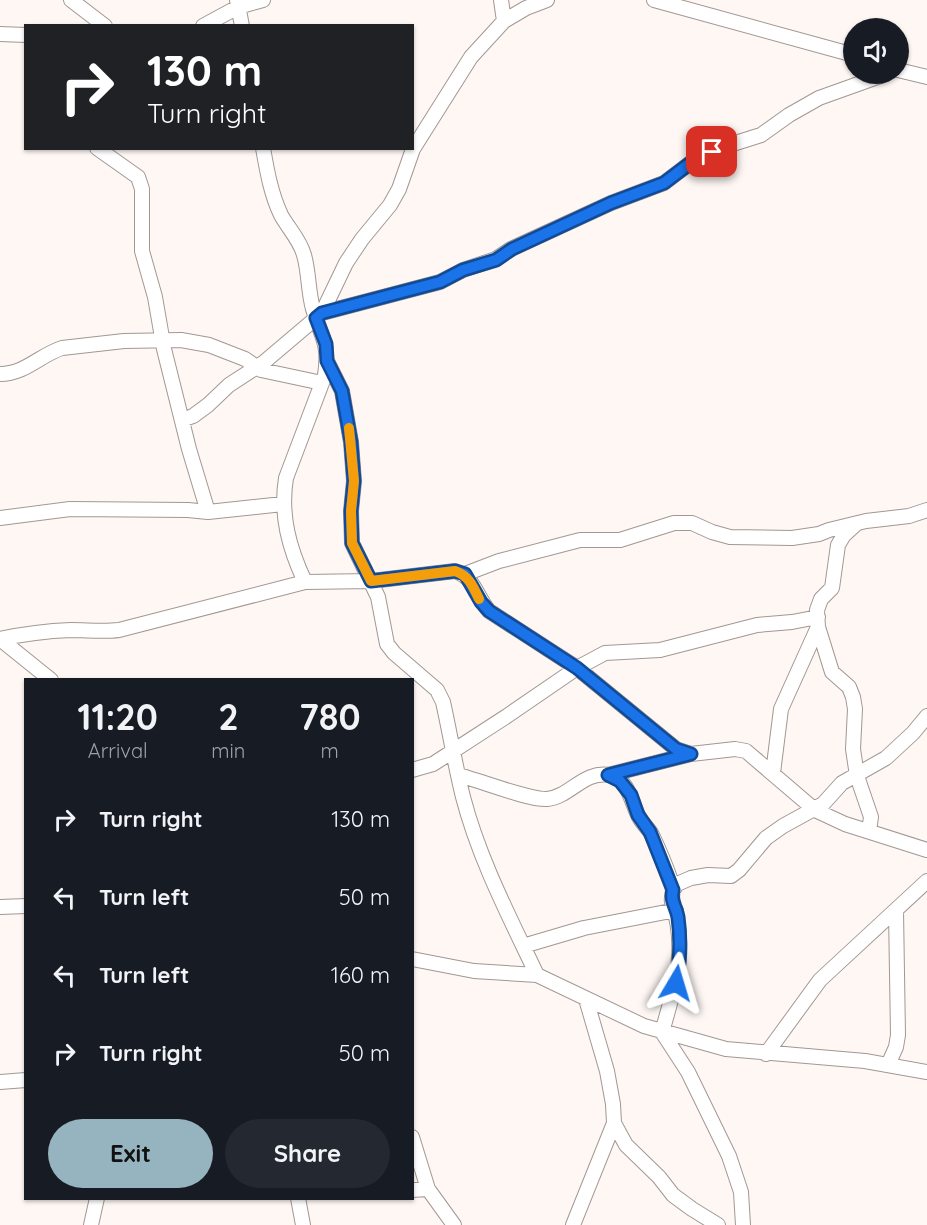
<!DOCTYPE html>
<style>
:root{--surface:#171b24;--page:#242831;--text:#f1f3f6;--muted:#9ea1a6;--accent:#96b4bf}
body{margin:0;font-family:Quicksand,sans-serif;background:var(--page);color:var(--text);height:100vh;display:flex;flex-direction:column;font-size:22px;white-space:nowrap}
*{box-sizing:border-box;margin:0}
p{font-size:20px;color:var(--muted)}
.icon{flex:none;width:33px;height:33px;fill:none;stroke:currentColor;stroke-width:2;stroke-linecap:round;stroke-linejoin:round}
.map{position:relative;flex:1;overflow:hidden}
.panel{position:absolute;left:24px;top:678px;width:390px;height:522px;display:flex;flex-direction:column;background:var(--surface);border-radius:0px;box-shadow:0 2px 4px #0004}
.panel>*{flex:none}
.hud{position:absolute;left:24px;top:24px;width:390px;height:126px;border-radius:0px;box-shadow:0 2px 4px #0004;background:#202124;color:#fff;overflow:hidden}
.tools{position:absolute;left:843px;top:18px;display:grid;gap:12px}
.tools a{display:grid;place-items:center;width:66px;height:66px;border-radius:50%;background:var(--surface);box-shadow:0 2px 4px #0004;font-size:30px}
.pin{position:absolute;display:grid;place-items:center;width:51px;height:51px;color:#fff;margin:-26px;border-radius:12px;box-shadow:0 3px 9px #0006}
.me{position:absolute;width:66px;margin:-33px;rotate:7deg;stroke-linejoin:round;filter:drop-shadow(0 0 4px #0008)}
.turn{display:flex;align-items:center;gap:21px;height:126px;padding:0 24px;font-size:27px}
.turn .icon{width:78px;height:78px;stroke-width:2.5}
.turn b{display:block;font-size:42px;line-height:51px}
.eta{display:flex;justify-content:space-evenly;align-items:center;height:102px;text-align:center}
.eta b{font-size:36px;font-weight:700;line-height:42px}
.button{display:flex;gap:12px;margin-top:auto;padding:12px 24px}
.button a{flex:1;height:69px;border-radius:36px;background:var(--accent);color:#111;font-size:24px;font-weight:700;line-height:69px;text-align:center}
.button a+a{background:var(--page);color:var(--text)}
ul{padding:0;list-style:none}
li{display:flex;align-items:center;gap:18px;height:78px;padding:0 24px}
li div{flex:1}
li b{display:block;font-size:22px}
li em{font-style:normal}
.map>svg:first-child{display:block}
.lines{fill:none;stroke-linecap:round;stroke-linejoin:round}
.minor-casing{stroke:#a29793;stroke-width:16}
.minor{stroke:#fff;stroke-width:14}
.route-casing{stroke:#114b97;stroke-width:15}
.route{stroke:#1a73e8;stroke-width:10}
.slow{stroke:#f59e0b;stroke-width:10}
</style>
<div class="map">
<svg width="927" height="1225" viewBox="0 0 927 1225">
<rect width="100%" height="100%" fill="#fef7f4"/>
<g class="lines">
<defs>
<path id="minor" d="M71 0 105 26
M237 0 242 26
M501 0 504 21
M654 0 854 55
M203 26 238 7 263 0
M0 34 26 35
M898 70 927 77
M97 148 138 177 142 189V251L155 297 164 349 189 449 208 512
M263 148C267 171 271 194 281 215 288 228 300 240 304 255 309 272 308 291 313 309 321 337 330 343 325 375L286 478C280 515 289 548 305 582
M322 313 440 282 463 270 496 259 511 249 611 203 664 183 693 161 723 147 761 135 789 115 819 98 886 74
M327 361 342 391 351 442 354 481 351 511 352 543 378 597 387 644 394 653 437 690 443 702C450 733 455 765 463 797 479 859 510 918 537 975
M0 374C25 374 40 355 62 348L124 341 181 340 209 345 245 359 261 370 322 383
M182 420 193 416 208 405 229 385 263 363 322 313 346 263 362 239 390 205 399 189 413 149 471 57 504 21 526 8 547 0
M0 518 70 509 188 510 208 512 283 504
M856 524 844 535 838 545 832 588 821 599 817 610 818 627 832 672 849 687 853 697 855 709 853 749 857 776 871 817 869 831
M465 574 499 561 580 540H620L674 523H692L712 532 730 537 792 538 819 534 829 530 866 521 909 516 927 510
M0 639C23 634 47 631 71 630 87 630 103 632 119 630L305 582 371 581 455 571C475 578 476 596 489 611L577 668 676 749 691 754 735 749 746 751 815 810 845 824 927 850
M0 639 51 680
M412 770 433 764 507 716 577 668 605 653 660 650 757 625 792 622 818 617
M773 773 781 709 818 627
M458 775C479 780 528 800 547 799 570 797 584 770 610 775 628 779 631 801 638 815 641 822 647 827 651 833 657 845 671 877 673 889 673 894 671 897 672 902 688 950 675 986 662 1032L688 1072 729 1156 741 1192 743 1225
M608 775 691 754
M673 890 677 884 691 878 708 875 731 876 739 870 766 838 783 826 823 804 842 783 886 758 913 733 927 716
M0 907 26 906
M523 946 584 928 676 910
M412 959 474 971 537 975 644 1026 726 1049 865 1061 927 1072
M766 1054 820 980 927 881
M888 1065 896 1047 898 1035 896 911
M0 1082 26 1080
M614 1123 626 1145 659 1177 673 1195 692 1209 718 1225
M412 1137 428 1189 454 1225
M412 1190 428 1189
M298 1198 303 1225
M91 1225 97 1198
M573 1225 614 1123 613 1104 607 1071 586 999"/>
</defs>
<!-- minor casing -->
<use href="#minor" class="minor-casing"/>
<!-- minor -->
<use href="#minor" class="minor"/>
</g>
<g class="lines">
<defs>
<path id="route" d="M676 983C680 962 681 939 678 917 676 906 670 901 673 890L650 832 638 815 631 795 620 781 608 775 691 754 676 749 577 668 489 611 481 602 465 574 455 571 371 581 352 543 351 511 354 481 351 442 342 391 327 361 326 344 316 318 322 313 440 282 463 270 496 260 512 249 611 203 664 183 693 161 712 152"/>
</defs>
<!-- route casing -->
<use href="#route" class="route-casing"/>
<!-- route -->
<use href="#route" class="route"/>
<!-- slow -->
<path class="slow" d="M349 428 354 481 351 511 352 543 371 581 455 571C469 576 473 586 479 599"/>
</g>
</svg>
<div class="tools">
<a><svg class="icon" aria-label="sound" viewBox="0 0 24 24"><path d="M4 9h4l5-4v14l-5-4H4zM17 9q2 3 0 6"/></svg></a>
</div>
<div class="pin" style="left:712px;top:152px;background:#d93025"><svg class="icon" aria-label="arrive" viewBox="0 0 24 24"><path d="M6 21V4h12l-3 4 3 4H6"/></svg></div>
<svg class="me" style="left:676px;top:983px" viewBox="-20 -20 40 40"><path d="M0-17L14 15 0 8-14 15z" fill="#1a73e8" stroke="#fff" stroke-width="4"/></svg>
<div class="hud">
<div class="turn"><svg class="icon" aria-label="right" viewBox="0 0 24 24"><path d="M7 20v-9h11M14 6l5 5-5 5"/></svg><div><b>130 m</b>Turn right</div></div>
</div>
<section class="panel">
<div class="eta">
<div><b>11:20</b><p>Arrival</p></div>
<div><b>2</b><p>min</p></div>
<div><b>780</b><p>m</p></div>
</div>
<ul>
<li><svg class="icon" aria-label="right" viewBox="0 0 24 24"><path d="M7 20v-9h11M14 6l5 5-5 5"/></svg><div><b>Turn right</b></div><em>130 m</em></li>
<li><svg class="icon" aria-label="left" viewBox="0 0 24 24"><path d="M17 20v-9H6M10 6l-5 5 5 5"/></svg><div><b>Turn left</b></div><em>50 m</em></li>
<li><svg class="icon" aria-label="left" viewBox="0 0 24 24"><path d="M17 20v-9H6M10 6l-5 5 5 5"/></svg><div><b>Turn left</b></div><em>160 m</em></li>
<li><svg class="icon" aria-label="right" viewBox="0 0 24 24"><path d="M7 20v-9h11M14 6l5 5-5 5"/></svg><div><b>Turn right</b></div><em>50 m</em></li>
</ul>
<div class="button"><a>Exit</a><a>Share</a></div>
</section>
</div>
